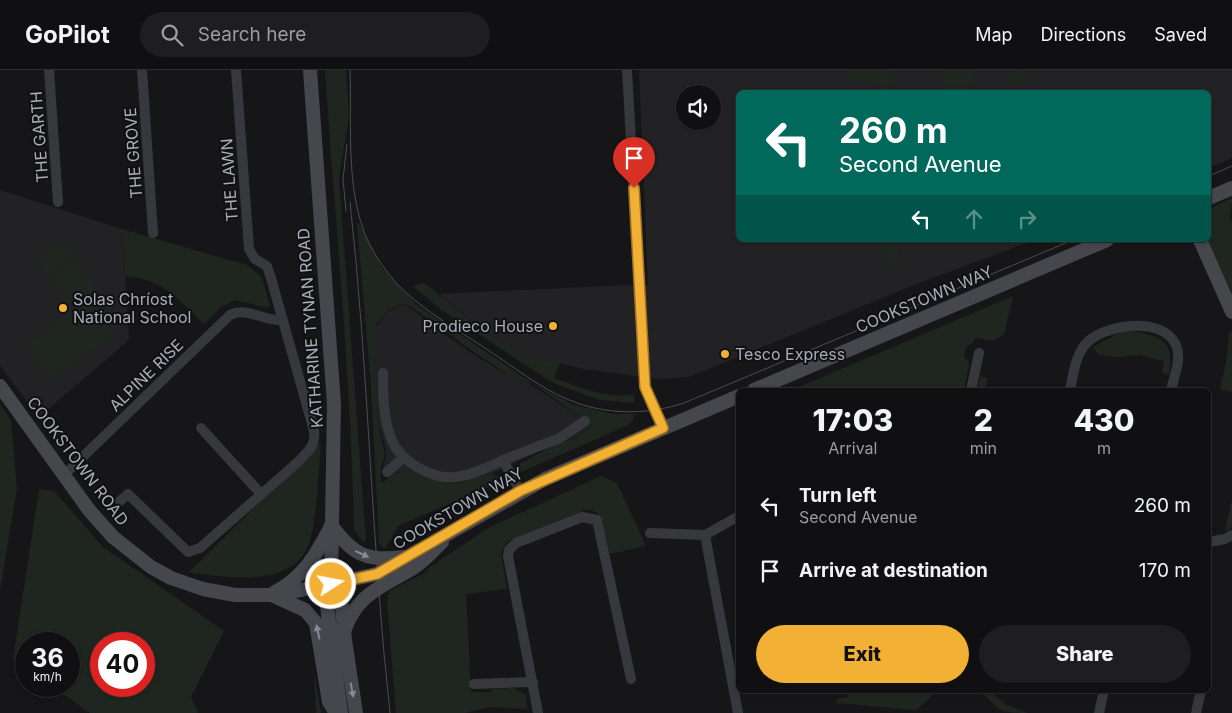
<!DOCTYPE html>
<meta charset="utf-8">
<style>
:root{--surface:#101012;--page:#1e1e20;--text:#f1f3f6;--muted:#9c9d9f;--line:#303032;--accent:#f2b134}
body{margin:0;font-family:Inter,sans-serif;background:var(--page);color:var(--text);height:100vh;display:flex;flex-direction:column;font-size:19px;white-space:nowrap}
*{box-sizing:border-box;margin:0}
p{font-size:16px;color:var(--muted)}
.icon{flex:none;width:28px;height:28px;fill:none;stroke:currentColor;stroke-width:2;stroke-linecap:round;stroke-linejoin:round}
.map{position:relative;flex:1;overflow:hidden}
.drawer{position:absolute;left:736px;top:318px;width:475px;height:305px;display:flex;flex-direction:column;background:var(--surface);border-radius:8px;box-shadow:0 1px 4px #0004,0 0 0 1px var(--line)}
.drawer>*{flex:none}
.hud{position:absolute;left:736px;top:20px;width:475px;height:152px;border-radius:8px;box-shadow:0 1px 4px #0004,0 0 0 1px var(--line);background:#00695c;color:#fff;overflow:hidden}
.fabs{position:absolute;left:676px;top:15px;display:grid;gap:10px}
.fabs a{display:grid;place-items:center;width:45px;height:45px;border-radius:50%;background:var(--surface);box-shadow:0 1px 4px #0004,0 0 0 1px var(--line);font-size:25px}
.speed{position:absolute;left:15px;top:562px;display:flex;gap:10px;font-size:25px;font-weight:700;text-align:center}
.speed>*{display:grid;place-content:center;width:65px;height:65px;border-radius:50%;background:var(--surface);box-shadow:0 1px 4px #0004,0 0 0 1px var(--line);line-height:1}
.speed small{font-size:12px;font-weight:400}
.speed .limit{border:8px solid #d22;background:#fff;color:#111}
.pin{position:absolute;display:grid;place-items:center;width:42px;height:42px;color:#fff;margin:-51px -21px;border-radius:50% 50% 50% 0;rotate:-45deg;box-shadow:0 0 5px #0007}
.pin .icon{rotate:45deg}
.me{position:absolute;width:55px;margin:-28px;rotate:79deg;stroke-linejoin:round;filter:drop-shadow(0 0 4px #0008)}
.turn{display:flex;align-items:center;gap:18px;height:105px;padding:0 20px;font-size:22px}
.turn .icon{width:65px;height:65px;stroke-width:2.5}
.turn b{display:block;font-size:35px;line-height:42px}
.lanes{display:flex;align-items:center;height:48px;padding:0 20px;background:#0003;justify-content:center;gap:25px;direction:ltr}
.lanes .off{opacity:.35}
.eta{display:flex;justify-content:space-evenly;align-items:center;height:85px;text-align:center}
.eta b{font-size:30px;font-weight:800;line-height:35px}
.button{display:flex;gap:10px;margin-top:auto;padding:10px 20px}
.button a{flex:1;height:58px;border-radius:30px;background:var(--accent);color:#111;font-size:20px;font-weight:800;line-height:58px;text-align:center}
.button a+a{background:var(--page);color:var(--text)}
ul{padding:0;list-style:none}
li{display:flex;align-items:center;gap:15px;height:65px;padding:0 20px}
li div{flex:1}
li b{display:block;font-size:19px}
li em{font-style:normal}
header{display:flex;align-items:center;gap:30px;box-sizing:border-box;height:70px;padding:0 25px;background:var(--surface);border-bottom:1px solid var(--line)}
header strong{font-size:24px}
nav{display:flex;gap:28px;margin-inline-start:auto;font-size:18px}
.search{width:350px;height:45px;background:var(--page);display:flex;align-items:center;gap:12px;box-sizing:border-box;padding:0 18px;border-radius:28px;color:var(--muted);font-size:19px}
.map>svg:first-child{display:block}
.built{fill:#222225;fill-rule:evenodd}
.green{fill:#1e261f;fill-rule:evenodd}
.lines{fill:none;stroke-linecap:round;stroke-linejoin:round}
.street{stroke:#37383d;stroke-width:10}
.secondary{stroke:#45474d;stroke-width:14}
.tram{stroke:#4a4c52;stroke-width:1}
.oneway{fill:#858993}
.route-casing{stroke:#9d7322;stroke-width:12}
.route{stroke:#f2b134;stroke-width:9}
.poi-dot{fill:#f2b134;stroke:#111113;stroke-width:2}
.labels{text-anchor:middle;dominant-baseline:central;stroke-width:4;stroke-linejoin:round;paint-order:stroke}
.street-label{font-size:16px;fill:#a8adb8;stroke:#111113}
.poi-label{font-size:16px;fill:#a8adb8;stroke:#111113;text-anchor:start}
</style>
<header>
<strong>GoPilot</strong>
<div class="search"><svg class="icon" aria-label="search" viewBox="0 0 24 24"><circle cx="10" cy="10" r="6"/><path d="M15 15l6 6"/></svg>Search here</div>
<nav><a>Map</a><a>Directions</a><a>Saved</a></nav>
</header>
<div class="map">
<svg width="1232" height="643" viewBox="0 0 1232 643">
<rect width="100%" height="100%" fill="#161618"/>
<!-- built -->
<path class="built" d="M639 0H1232V88L1209 98V22H739V170H1035L919 213 689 307 659 309 584 299 533 287 499 272 439 224 624 215 648 216ZM685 24H712V51H685Z
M0 120 122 159 129 270 39 347 0 296Z
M401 235 408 236 438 260 477 287 507 304 525 311 592 355 573 369 560 371 489 405 465 411 444 412 400 402 388 410 383 396 386 387V379L378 351 375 307V258L387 242Z"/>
<!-- green -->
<path class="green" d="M325 0H346L349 47 339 108 366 472 361 470 354 459C351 305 335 153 325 0Z
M848 0H893V22H876V12L848 11Z
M940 0H977L969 22H942Z
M1013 0H1026L1031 12 1011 18 1006 5Z
M1232 128 1230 150 1232 152V226L1207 170 1209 141 1215 136Z
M359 153 383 199 417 235 529 311 574 335 613 344H634L633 351 626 356 521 402 518 398 519 394 560 372 574 369 592 355 532 313 513 308 477 284 410 236 401 234 387 241 376 255 375 293 378 352 385 385 381 397V413C388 410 394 404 401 402 418 396 437 414 454 413 469 413 485 400 499 406L503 411 398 456 385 479 379 474 371 316 357 154Z
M122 159 247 195 262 207 270 236 268 238 235 230 221 237 204 254C176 228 166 210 125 206Z
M66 168 77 185 46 206 35 190Z
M883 170H897L902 196 884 197Z
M78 186 89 202 62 222 88 205 98 219 70 239 47 208Z
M424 213 499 272 533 287 560 293 554 308C580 317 607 330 634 324V333L599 330 553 313 443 241 413 216Z
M1013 226 1004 264 993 271 976 268 972 274 967 276 964 285 969 293 964 320H792Z
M93 228 117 264 49 310 25 275Z
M1131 261C1162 266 1175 271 1169 305L1162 303 1164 291 1139 285 1116 287 1099 285 1093 277 1121 262Z
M1232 261V322L1220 319 1227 287 1229 262Z
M980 306 988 308 985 320H977Z
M0 334 11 350 17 418 0 522Z
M321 372C318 403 318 437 311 467 299 520 228 508 189 502Z
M601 406 617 413 646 476 610 484 601 446 592 440H585L508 471 501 483 507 519 466 524 471 622H491L493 619 514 618 526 625 527 639 491 637 465 643H396L387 530 389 521 427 502 428 498 488 458Z
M39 419 54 421 103 477 224 561 191 627 198 643H90L51 616H69V574H26V599L13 589ZM101 574H144V616H101Z
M1232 430V458L1228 461 1225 459Z
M314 600 321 643H316Z
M847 620H939L916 640 837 633 836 629 848 627Z
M977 620H989L1005 634 1027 643C990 643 1003 638 977 620Z"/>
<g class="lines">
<!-- street -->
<path class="street" d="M49 0 58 132
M142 0 153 163
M627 0 645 317 663 358
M383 303C383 325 383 348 391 368 399 391 432 410 456 407 472 405 489 397 503 390L520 421
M971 320 979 283
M1070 320C1073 306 1075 288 1084 276 1100 254 1163 245 1176 275 1182 288 1174 307 1171 320
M201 358 261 424
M503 390 560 368 585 351
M387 402 404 387
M65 404 230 245C247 236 264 252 283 250
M120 431 128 424 188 482 200 478 298 392C307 382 316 376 314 361L271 208 267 196 255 189 249 179 236 0
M650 463 705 465 739 446
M705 465 738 643
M1209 472 1225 469 1232 465
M474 614 533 612
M538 643 508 486 509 480 516 473 582 447 597 450 631 609
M1099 643 1104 620
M1196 643 1201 620"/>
<!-- secondary -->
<path class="secondary" d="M310 0 334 334 331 514 326 528 341 643
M1209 128 1232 118
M1200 170 1232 242
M0 316 89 440 113 467 151 497 171 508 203 519 235 525H268L301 520 377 504 545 409 739 326
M754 320 1107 170
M331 455C353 485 367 492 404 487
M331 514 341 525 345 570 356 643
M275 522C302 509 317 484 330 458
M274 526 305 540 316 553 329 632 336 643
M344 562C356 524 382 517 413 498 424 491 433 481 442 472"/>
<!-- tram -->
<path class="tram" d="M350 0C352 55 345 118 367 169 375 186 386 202 399 216 425 242 458 260 488 280 517 299 546 323 580 334 614 345 650 344 684 333L1073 170
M1209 106 1232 96
M350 132C369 302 371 473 390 643
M346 141 343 109 347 74"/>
</g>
<!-- one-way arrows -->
<defs><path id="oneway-solid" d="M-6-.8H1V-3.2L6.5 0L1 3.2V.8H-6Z" transform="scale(1.25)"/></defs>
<g class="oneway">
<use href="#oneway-solid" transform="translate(362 484) rotate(25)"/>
<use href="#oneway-solid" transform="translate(318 562) rotate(-102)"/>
<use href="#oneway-solid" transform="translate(352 620) rotate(80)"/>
</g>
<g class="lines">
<defs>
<path id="route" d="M331 514 377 504 520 421 663 358 645 317 634 118"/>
</defs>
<!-- route casing -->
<use href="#route" class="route-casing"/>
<!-- route -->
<use href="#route" class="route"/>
</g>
<!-- markers -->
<g class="poi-dot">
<circle cx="63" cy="238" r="5"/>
<circle cx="553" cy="256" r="5"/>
<circle cx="725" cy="284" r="5"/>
</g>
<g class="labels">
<!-- street labels -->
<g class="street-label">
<text transform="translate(39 67) rotate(-94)">THE GARTH</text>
<text transform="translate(133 83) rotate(-94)">THE GROVE</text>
<text transform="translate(229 110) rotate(-94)">THE LAWN</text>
<text transform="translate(924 229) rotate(-23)">COOKSTOWN WAY</text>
<text transform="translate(310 258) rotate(-94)">KATHARINE TYNAN ROAD</text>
<text transform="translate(146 305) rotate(-44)">ALPINE RISE</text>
<text transform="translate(78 391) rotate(53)">COOKSTOWN ROAD</text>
<text transform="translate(458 438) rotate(-30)">COOKSTOWN WAY</text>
</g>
<!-- poi labels -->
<g class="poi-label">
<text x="73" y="229">Solas Chríost<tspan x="73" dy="18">National School</tspan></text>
<text x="543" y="256" text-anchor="end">Prodieco House</text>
<text x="735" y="284">Tesco Express</text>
</g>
</g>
</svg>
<div class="fabs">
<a><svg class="icon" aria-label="sound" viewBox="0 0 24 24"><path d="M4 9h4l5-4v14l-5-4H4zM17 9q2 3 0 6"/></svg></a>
</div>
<div class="speed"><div>36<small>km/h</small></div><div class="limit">40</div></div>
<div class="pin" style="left:634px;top:118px;background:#d93025"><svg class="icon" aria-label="arrive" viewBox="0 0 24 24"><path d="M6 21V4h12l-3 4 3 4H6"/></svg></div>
<svg class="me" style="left:331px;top:514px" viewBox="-20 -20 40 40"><circle r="17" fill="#f2b134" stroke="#fff" stroke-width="3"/><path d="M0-11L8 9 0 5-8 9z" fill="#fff"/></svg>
<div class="hud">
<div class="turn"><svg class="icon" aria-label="left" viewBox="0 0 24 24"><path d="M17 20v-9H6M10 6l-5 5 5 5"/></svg><div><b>260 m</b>Second Avenue</div></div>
<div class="lanes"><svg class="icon" aria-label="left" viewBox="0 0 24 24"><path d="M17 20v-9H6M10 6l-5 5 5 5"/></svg><svg class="icon off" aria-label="ahead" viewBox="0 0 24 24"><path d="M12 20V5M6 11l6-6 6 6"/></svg><svg class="icon off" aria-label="right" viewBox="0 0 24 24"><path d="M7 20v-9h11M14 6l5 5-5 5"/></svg></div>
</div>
<section class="drawer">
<div class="eta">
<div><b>17:03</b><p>Arrival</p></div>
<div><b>2</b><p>min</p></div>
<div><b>430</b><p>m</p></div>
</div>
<ul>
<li><svg class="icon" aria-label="left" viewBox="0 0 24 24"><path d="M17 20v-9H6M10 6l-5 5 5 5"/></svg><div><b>Turn left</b><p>Second Avenue</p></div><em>260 m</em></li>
<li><svg class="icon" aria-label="arrive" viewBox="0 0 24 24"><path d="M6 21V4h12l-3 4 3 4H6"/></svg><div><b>Arrive at destination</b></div><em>170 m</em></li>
</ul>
<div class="button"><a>Exit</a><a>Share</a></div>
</section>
</div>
